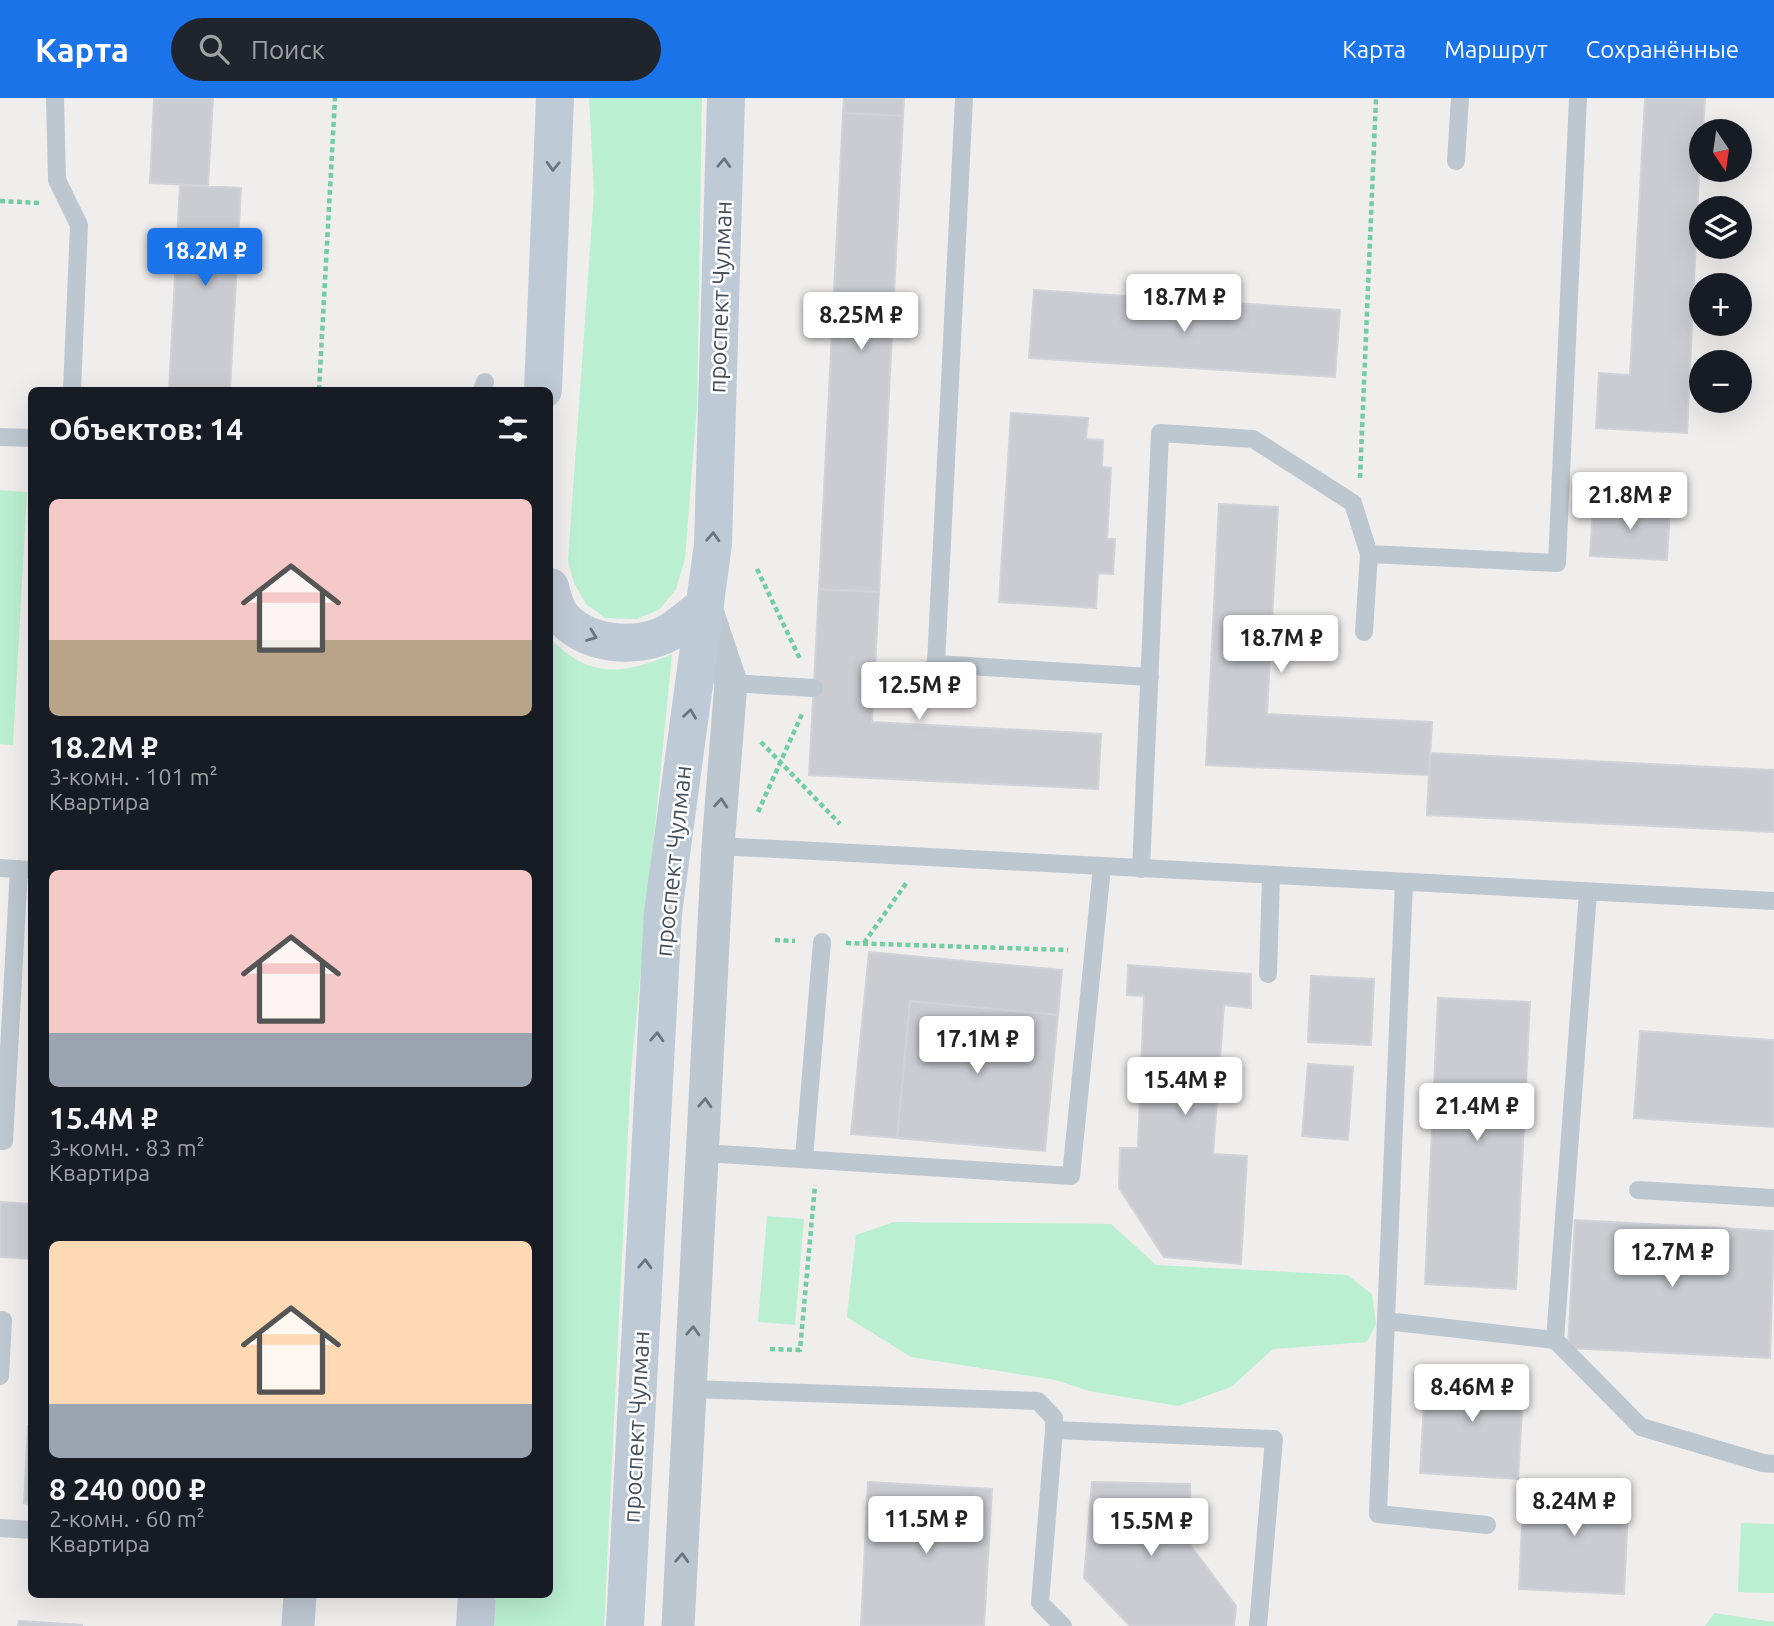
<!DOCTYPE html>
<html lang="ru">
<head>
<meta charset="utf-8">
<style>
	body { margin:0; font-family:Ubuntu,sans-serif; background:#20242c; color:#f1f3f6; height:100vh; display:flex; flex-direction:column; font-size:26px; white-space:nowrap }
	* { box-sizing:border-box; margin:0 }
	p { font-size:23px; color:#9ea1a6 }
	.icon { flex:none; width:38px; height:38px; fill:none; stroke:currentColor; stroke-width:2; stroke-linecap:round; stroke-linejoin:round }
	.map { position:relative; flex:1; overflow:hidden }
	.panel { position:absolute; left:28px; top:289px; width:525px; height:1211px; display:flex; flex-direction:column; background:#171b24; border-radius:10px; box-shadow:0 7px 28px #0002 }
	.panel>* { flex:none }
	.needle { width:46px; rotate:167deg }
	.fabs { position:absolute; left:1689px; top:21px; display:grid; gap:14px }
	.fabs a { display:grid; place-items:center; width:63px; height:63px; border-radius:50%; background:#171b24; box-shadow:0 7px 28px #0002; font-size:35px }
	.price { position:absolute; translate:-50% -60px; padding:0 16px; border-radius:7px; background:#fff; color:#222; font-size:23px; line-height:46px; filter:drop-shadow(0 2px 4px #0008) }
	.price::after { content:''; position:absolute; left:50%; top:42px; width:21px; height:16px; margin-left:-10px; background:inherit; clip-path:polygon(0 0,100% 0,50% 100%) }
	.price.on { background:#1a73e8; color:#fff }
	ul { padding:0; list-style:none }
	li { display:grid; align-content:center; gap:14px; height:371px; padding:0 21px }
	li span { display:grid; place-items:center; height:217px; border-radius:10px; color:#555 }
	li>.icon { margin-inline-start:auto }
	span .icon { width:126px; height:126px; fill:#fffc; stroke-width:1 }
	li b { font-size:30px }
	h2 { display:flex; justify-content:space-between; align-items:center; height:84px; padding:0 21px; font-size:30px }
	header { display:flex; align-items:center; gap:42px; box-sizing:border-box; height:98px; padding:0 35px; background:#1a73e8; color:#fff }
	header strong { font-size:33px }
	nav { display:flex; gap:38px; margin-inline-start:auto; font-size:24px }
	.search { width:490px; height:63px; background:#20242c; display:flex; align-items:center; gap:18px; box-sizing:border-box; padding:0 24px; border-radius:38px; color:#9ea1a6; font-size:26px }
	.map>svg:first-child { display:block }
	.green { fill:#baefd1 }
	.building { fill:#caccd2; stroke:#d1d3d9; stroke-width:2 }
	.lines { fill:none; stroke-linecap:round; stroke-linejoin:round }
	.path { stroke:#73cca3; stroke-width:4.5; stroke-dasharray:5 3.5; stroke-linecap:butt }
	.lane { stroke:#bdc7d0; stroke-width:18 }
	.street { stroke:#bdc7d0; stroke-width:33 }
	.secondary { stroke:#bfcad7; stroke-width:38 }
	.oneway { stroke:#6a7580 }
	.oneway2 { stroke:#69747e }
	.labels { text-anchor:middle; dominant-baseline:central; stroke-width:5; stroke-linejoin:round; paint-order:stroke }
	.street-label { font-size:24px; fill:#45505b; stroke:#fff }
</style>
</head>
<body>
<header>
<strong>Карта</strong>
<div class="search"><svg class="icon" aria-label="search" viewBox="0 0 24 24"><circle cx="10" cy="10" r="6"/><path d="M15 15l6 6"/></svg>Поиск</div>
<nav><a>Карта</a><a>Маршрут</a><a>Сохранённые</a></nav>
</header>
<div class="map">
<svg width="1774" height="1528" viewBox="0 0 1774 1528">
	<rect width="100%" height="100%" fill="#f0eded"/>
	<path class="green" d="M589 0H702L697 308 685 461 676 491 660 511 637 521 605 520 586 506 574 485 568 463 594 94Z
		M0 392 27 394 13 647 0 646Z
		M550 540C589 581 623 577 672 556L631 973 604 1528H494L496 1496H550Z
		M767 1118 804 1121 795 1227 758 1224Z
		M894 1124 1111 1126 1156 1167 1347 1177 1372 1196 1376 1226 1367 1244 1273 1251 1231 1289 1178 1308 1089 1293 1056 1282 911 1259 847 1219 856 1137Z
		M1741 1425 1774 1426V1495L1738 1494Z
		M1714 1515 1774 1524V1528H1705Z"/>
	<path class="building" d="M154 0H213L208 88 150 85Z
		M844 0H904L903 18 843 15Z
		M1645 0H1705L1703 33H1701L1687 335 1596 330 1599 275 1630 277Z
		M843 15 903 18 879 494 819 491Z
		M180 87 241 90 230 292H169Z
		M1034 192 1340 212 1335 279 1029 260Z
		M1011 315 1088 320 1086 341 1103 342 1102 369 1111 370 1107 441H1115L1113 476 1098 475 1096 510 999 504Z
		M1219 406 1278 409 1267 616 1432 624 1429 677 1206 667Z
		M1593 407 1670 411 1667 462 1590 458Z
		M819 491 879 494 872 624 1101 636 1098 691 809 677Z
		M1430 655 1774 672V734L1427 717Z
		M869 854 1062 872 1058 917 910 903 897 1040 851 1036Z
		M1128 867 1251 876V910L1224 907 1213 1056 1247 1058 1241 1166 1164 1159 1119 1090 1120 1050H1138L1144 898 1127 897Z
		M1311 878 1374 881 1371 947 1308 944Z
		M1438 900 1530 904 1516 1191 1425 1186Z
		M910 903 1058 917 1045 1053 897 1040Z
		M1640 933 1774 942V1029L1634 1020Z
		M1308 966 1353 969 1348 1042 1302 1038Z
		M0 1104 32 1106V1161L0 1159Z
		M1575 1122 1774 1133 1770 1260 1568 1250Z
		M1426 1271 1524 1277 1518 1381 1420 1375Z
		M28 1328H32V1406L24 1405Z
		M868 1384 992 1391 984 1528H861Z
		M1092 1384 1190 1386 1191 1448 1236 1508 1234 1528H1130L1084 1480Z
		M1524 1384 1629 1389 1624 1496 1519 1491Z
		M19 1523 82 1527V1528H18Z"/>
	<g class="lines">
		<path class="path" d="M0 103 41 105
			M319 292 335 0
			M1360 380 1376 0
			M757 471 801 563
			M761 644 840 726
			M758 714 802 616
			M775 842 795 843
			M846 845 1068 852
			M864 845 907 784
			M770 1251 800 1252 815 1087"/>
		<path class="lane" d="M55 0 57 82 79 127 72 292
			M964 0 936 566 1150 579
			M1456 63 1460 0
			M482 292 485 284
			M0 339 32 340
			M1364 534 1369 456 1557 465 1578 0
			M731 585 814 590
			M874 593 907 595 936 566
			M718 748 1774 803
			M0 770 32 772
			M1141 771 1160 335 1253 341 1353 405 1369 456
			M1404 784 1378 1416 1487 1427
			M1588 794 1555 1242 1641 1329 1763 1365 1774 1366
			M1268 876 1271 777
			M0 1043H4L19 771
			M703 1055 1071 1078 1102 769
			M804 1060 822 844
			M1638 1092 1774 1100
			M0 1222H3L0 1278
			M1386 1223 1555 1242
			M690 1291 1038 1303 1054 1320V1332
			M0 1430 32 1432
			M1063 1528 1040 1505 1054 1332 1274 1341 1258 1528"/>
		<path class="street" d="M298 1528 300 1496
			M678 1528 718 748 731 585 705 507"/>
		<path class="secondary" d="M543 292 555 0
			M550 489C552 497 555 508 559 515 582 547 637 553 670 534 682 526 694 516 705 507
			M475 1528 477 1496
			M625 1528 663 815 713 446 726 0"/>
	</g>
	<defs><path id="oneway-chevron" d="M-2-3.5L2.5 0L-2 3.5" fill="none" stroke-width="1.6" stroke-linecap="round" stroke-linejoin="round" transform="scale(1.75)"/></defs>
	<g class="oneway">
		<use href="#oneway-chevron" transform="translate(724 65) rotate(-88)"/>
		<use href="#oneway-chevron" transform="translate(553 68) rotate(92)"/>
		<use href="#oneway-chevron" transform="translate(713 439) rotate(-87)"/>
		<use href="#oneway-chevron" transform="translate(592 538) rotate(21)"/>
		<use href="#oneway-chevron" transform="translate(690 616) rotate(-82)"/>
		<use href="#oneway-chevron" transform="translate(657 939) rotate(-87)"/>
		<use href="#oneway-chevron" transform="translate(645 1166) rotate(-87)"/>
	</g>
	<g class="oneway2">
		<use href="#oneway-chevron" transform="translate(721 705) rotate(-85)"/>
		<use href="#oneway-chevron" transform="translate(705 1005) rotate(-87)"/>
		<use href="#oneway-chevron" transform="translate(693 1233) rotate(-87)"/>
		<use href="#oneway-chevron" transform="translate(682 1460) rotate(-87)"/>
	</g>
	<g class="labels">
		<g class="street-label">
			<text transform="translate(720 199) rotate(-88)">проспект Чулман</text>
			<text transform="translate(673 763) rotate(-84)">проспект Чулман</text>
			<text transform="translate(636 1329) rotate(-87)">проспект Чулман</text>
		</g>
	</g>
</svg>
<div class="fabs">
<a><svg class="needle" viewBox="-14 -14 28 28"><path d="M0-13l5 13h-10z" fill="#e53935"/><path d="M0 13l5-13h-10z" fill="#9ea1a6"/></svg></a>
<a><svg class="icon" aria-label="layers" viewBox="0 0 24 24"><path d="M12 4l9 5-9 5-9-5zM3 14l9 5 9-5"/></svg></a>
<a>+</a>
<a>−</a>
</div>
<b class="price on" style="left:205px;top:190px">18.2M ₽</b>
<b class="price" style="left:1184px;top:236px">18.7M ₽</b>
<b class="price" style="left:861px;top:254px">8.25M ₽</b>
<b class="price" style="left:1630px;top:434px">21.8M ₽</b>
<b class="price" style="left:1281px;top:577px">18.7M ₽</b>
<b class="price" style="left:919px;top:624px">12.5M ₽</b>
<b class="price" style="left:977px;top:978px">17.1M ₽</b>
<b class="price" style="left:1185px;top:1019px">15.4M ₽</b>
<b class="price" style="left:1477px;top:1045px">21.4M ₽</b>
<b class="price" style="left:1672px;top:1191px">12.7M ₽</b>
<b class="price" style="left:1472px;top:1326px">8.46M ₽</b>
<b class="price" style="left:1574px;top:1440px">8.24M ₽</b>
<b class="price" style="left:926px;top:1458px">11.5M ₽</b>
<b class="price" style="left:1151px;top:1460px">15.5M ₽</b>
<section class="panel">
<h2>Объектов: 14<svg class="icon" aria-label="filters" viewBox="0 0 24 24"><path d="M4 7h16M4 17h16"/><circle cx="9" cy="7" r="2"/><circle cx="15" cy="17" r="2"/></svg></h2>
<ul>
<li><span style="background:linear-gradient(#f6c9c9 65%,#b9a48a 0)"><svg class="icon" aria-label="home" viewBox="0 0 24 24"><path d="M3 11l9-7 9 7M6 9v11h12V9"/></svg></span><div><b>18.2M ₽</b><p>3-комн. · 101 m²</p><p>Квартира</p></div></li>
<li><span style="background:linear-gradient(#f6c9c9 75%,#9aa5b1 0)"><svg class="icon" aria-label="home" viewBox="0 0 24 24"><path d="M3 11l9-7 9 7M6 9v11h12V9"/></svg></span><div><b>15.4M ₽</b><p>3-комн. · 83 m²</p><p>Квартира</p></div></li>
<li><span style="background:linear-gradient(#ffd9b3 75%,#9aa5b1 0)"><svg class="icon" aria-label="home" viewBox="0 0 24 24"><path d="M3 11l9-7 9 7M6 9v11h12V9"/></svg></span><div><b>8 240 000 ₽</b><p>2-комн. · 60 m²</p><p>Квартира</p></div></li>
</ul>
</section>
</div>
</body>
</html>
